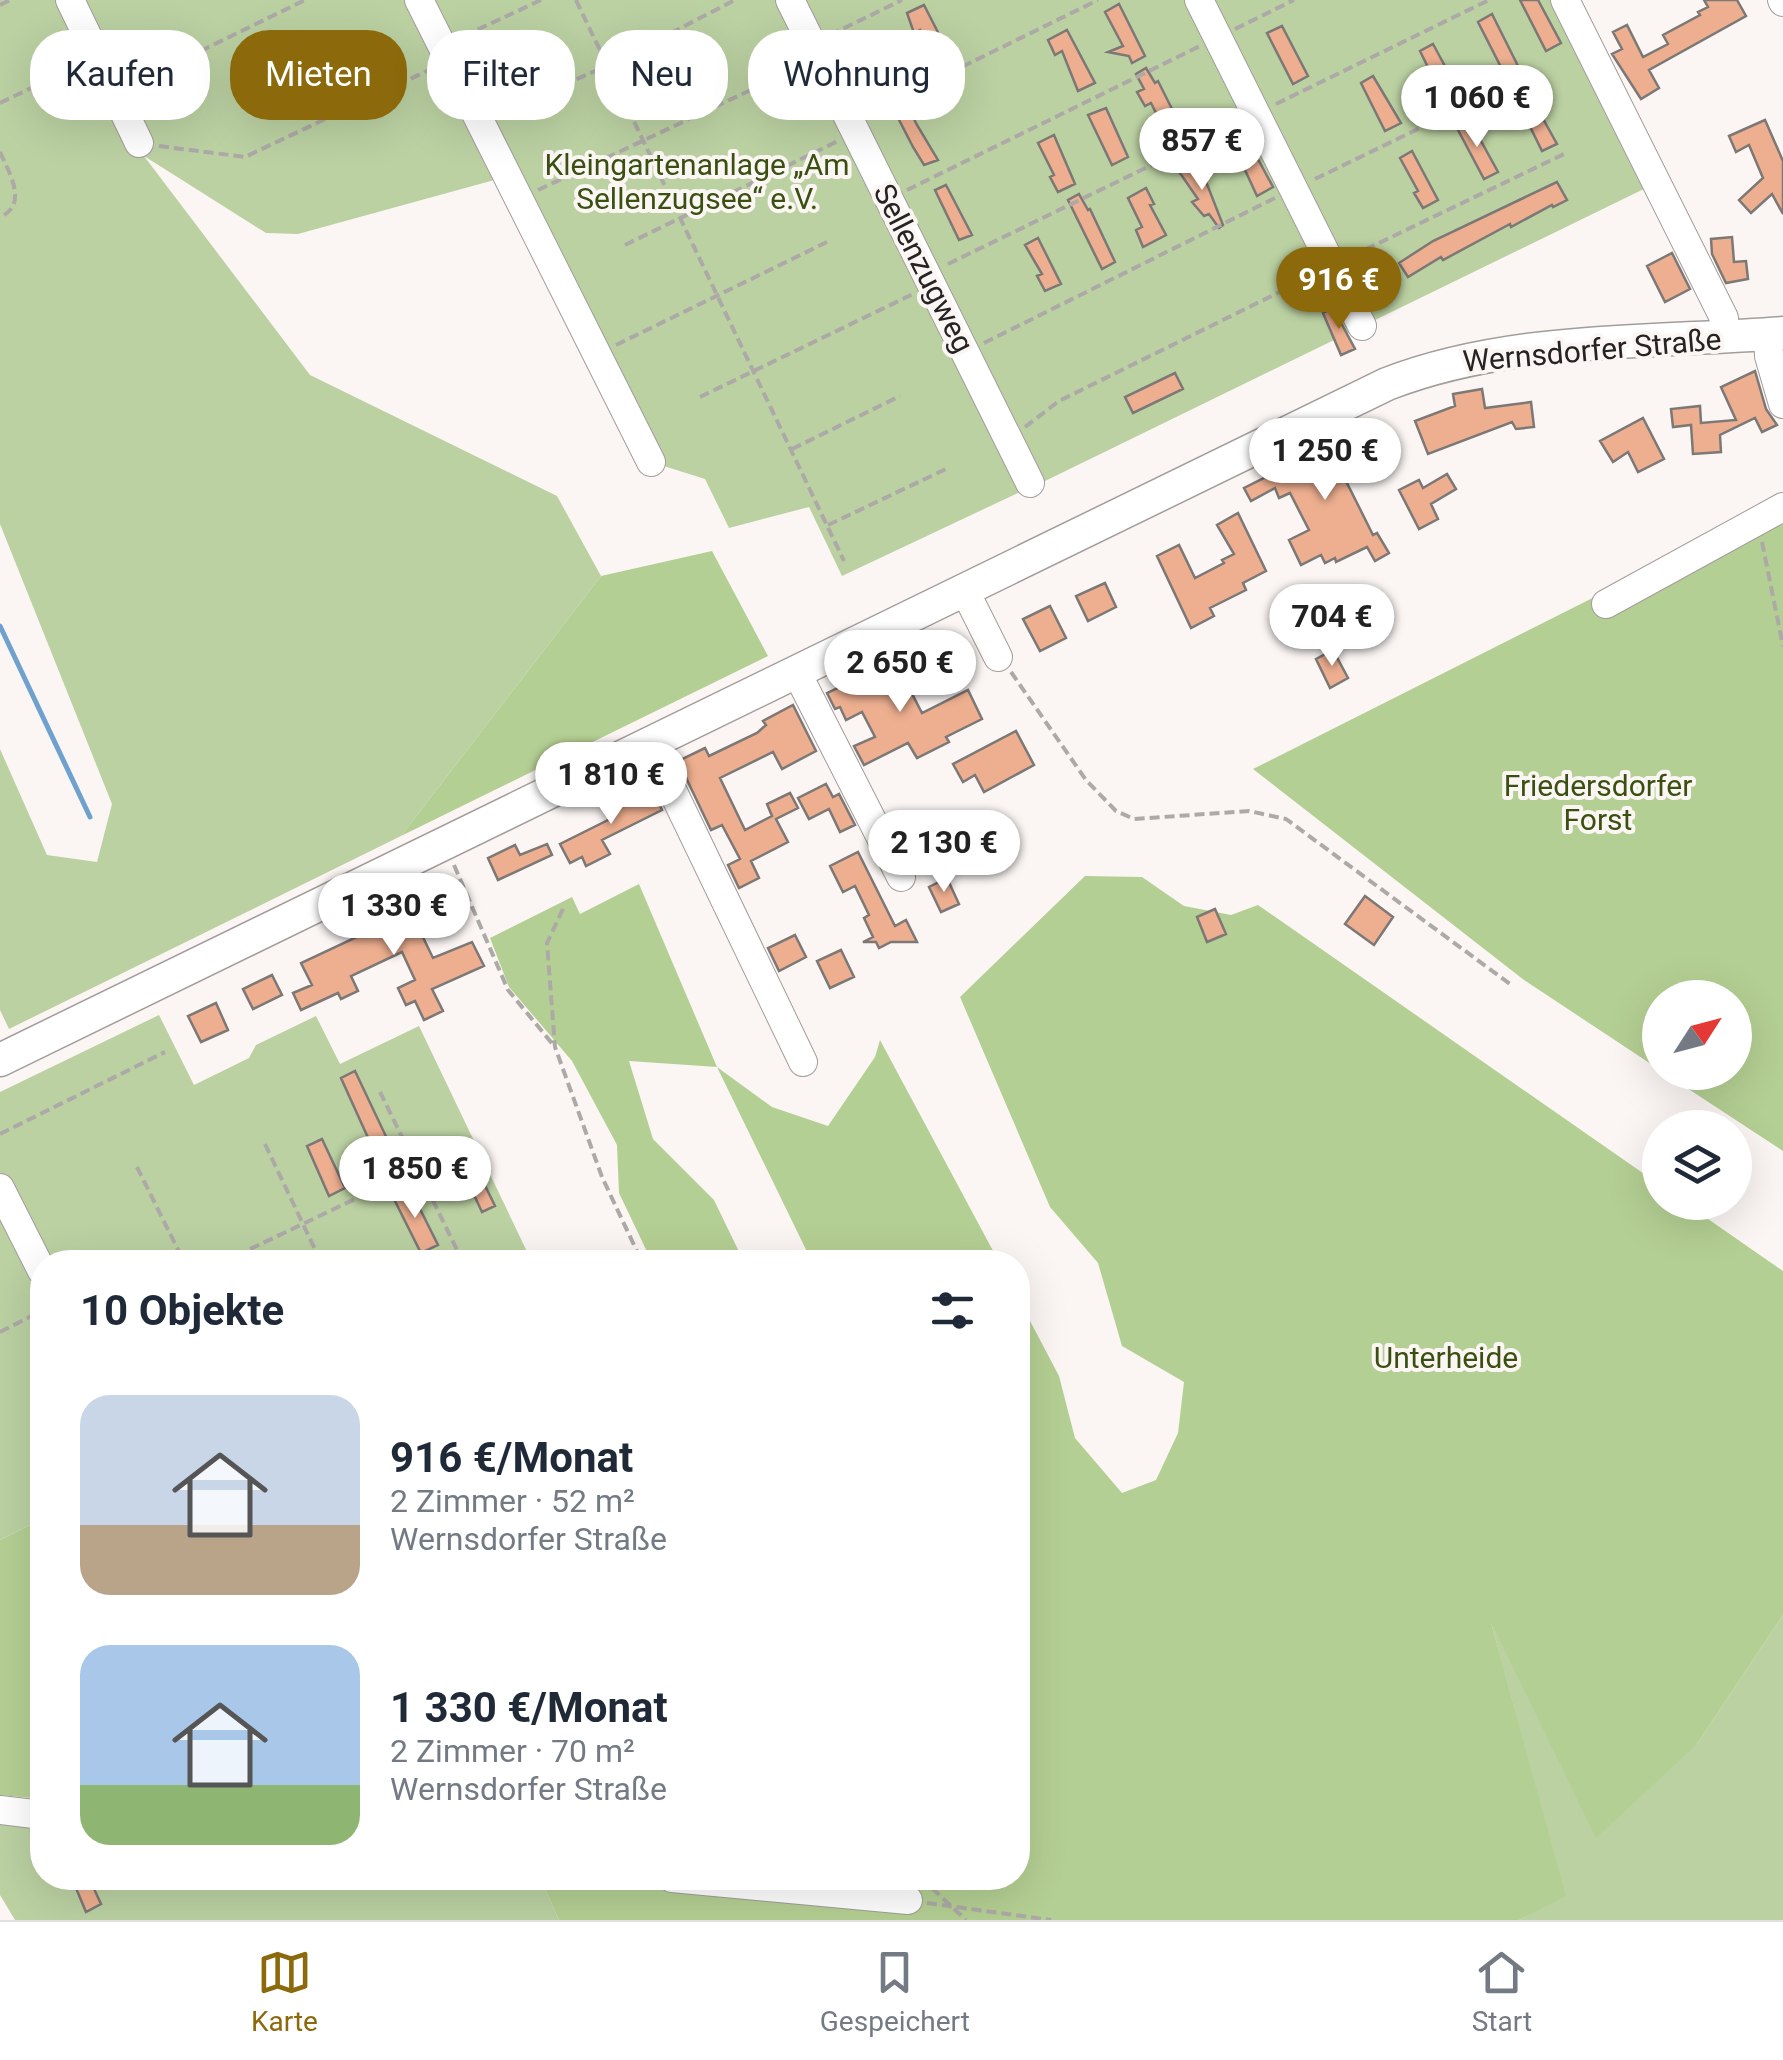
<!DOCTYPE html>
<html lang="de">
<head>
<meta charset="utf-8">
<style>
	body { margin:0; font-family:Roboto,sans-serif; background:#f6f6f7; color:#1f2937; height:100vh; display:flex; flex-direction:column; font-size:38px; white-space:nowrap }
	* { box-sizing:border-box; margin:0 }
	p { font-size:32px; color:#747a83 }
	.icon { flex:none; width:55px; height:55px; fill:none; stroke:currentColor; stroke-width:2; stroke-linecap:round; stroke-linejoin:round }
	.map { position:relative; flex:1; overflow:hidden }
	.panel { position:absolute; left:30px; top:1250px; width:1000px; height:640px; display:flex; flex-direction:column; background:#fff; border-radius:40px; box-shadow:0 10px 40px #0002 }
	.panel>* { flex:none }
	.guide { position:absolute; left:30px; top:30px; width:1000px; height:90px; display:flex; gap:20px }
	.needle { width:65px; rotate:54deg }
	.controls { position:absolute; left:1642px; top:980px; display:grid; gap:20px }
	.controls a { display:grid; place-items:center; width:110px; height:110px; border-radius:50%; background:#fff; box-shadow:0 10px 40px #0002; font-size:50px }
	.price { position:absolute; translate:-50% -85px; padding:0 22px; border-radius:35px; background:#fff; color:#222; font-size:32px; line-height:65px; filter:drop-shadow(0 2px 5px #0008) }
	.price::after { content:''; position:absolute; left:50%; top:60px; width:30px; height:22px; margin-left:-15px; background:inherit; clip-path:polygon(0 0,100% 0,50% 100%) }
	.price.active { background:#8c690a; color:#fff }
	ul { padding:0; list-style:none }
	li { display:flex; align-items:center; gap:30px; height:250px; padding:0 50px }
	li span { display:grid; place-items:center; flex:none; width:280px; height:200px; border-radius:30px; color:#555 }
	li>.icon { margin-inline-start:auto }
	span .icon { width:120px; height:120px; fill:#fffc; stroke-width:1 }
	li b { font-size:42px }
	h2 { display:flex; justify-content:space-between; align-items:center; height:120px; padding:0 50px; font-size:42px }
	.tag { padding:0 35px; border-radius:40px; background:#fff; box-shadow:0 10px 40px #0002; font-size:35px; line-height:90px }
	.tag.active { background:#8c690a; color:#fff }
	.menu { display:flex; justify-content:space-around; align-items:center; height:140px; border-top:2px solid #e0e1e3; background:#fff; font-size:28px; color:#747a83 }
	.menu a { display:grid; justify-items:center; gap:5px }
	.menu .active { color:#8c690a }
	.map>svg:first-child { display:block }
	.green { fill:#bbd1a2 }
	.forest { fill:#b4cf93 }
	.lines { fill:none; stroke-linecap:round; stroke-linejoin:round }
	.stream { stroke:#6fa1ce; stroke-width:5 }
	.building { fill:#eeaf90; stroke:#7c7876; stroke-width:2.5 }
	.minor-casing { stroke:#a29d9b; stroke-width:30 }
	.major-casing { stroke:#a29d9b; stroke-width:35 }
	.path { stroke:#ada9a7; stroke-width:4; stroke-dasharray:10 5; stroke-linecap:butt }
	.minor { stroke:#fff; stroke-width:28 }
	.major { stroke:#fff; stroke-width:32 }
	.labels { text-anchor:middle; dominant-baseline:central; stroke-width:8; stroke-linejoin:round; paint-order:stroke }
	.park-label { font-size:30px; fill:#395011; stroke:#fbf6f4 }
	.street-label { font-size:30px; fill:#252423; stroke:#fbf6f4 }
</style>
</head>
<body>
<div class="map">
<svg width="1783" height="1920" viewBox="0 0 1783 1920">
	<rect width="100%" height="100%" fill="#fbf6f4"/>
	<path class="green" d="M0 0H1559L1652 185 1041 483 1019 488 1020 492 842 576 809 507 729 528 705 479 651 462 498 179 298 234 266 233 144 156 310 375 557 496 601 576 401 836 9 1029 0 1010V749L47 855 97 862 112 804 0 524Z
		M159 1015 194 1085 249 1058 256 1045 316 1016 340 1064 419 1026 532 1262H42V1519L0 1540V1092Z
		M1489 1615 1697 1744 1783 1615V1920H1519L1565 1895Z
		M0 1820 42 1824V1878H540L559 1920H15L0 1895Z"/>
	<path class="forest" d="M1783 502V1151L1664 1073 1735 1072V998H1660V1070L1524 980 1253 769Z
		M712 551 768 656 401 836 601 576Z
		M1085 876 1142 877 1184 906 1231 915 1258 905 1660 1185V1202L1685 1203 1783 1271V1615L1697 1744 1596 1838 1491 1622 1566 1896 1519 1920H559L540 1878H582L905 1908 894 1878H1018V1298L1059 1376 1075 1438 1122 1493 1156 1480 1178 1433 1184 1382 1122 1346 1098 1263 1050 1207 960 997Z
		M639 884 717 1067 772 1107 828 1126 875 1057 880 1040 999 1262H812L717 1067 629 1061 653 1139 714 1200 744 1262H652L619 1193 617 1145 572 1061 509 987 490 938 572 897 580 914Z
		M42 1519V1799L0 1795V1540Z"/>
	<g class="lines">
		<path class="stream" d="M0 626 90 817"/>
	</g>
	<path class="building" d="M1520 0H1538L1561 43 1546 51Z
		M1704 0H1737L1746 16 1649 70 1659 88 1641 99 1612 54 1622 49 1613 32 1627 25 1643 57 1668 44 1663 35 1700 15 1698 12 1708 7Z
		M1119 4 1145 56 1132 63 1129 56 1108 52 1123 46 1105 12Z
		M924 5 948 52 934 59 920 30 914 33 907 13Z
		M1492 14 1518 66 1504 73 1478 22Z
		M1282 26 1308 76 1293 84 1267 33Z
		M1067 30 1095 83 1078 91 1062 51 1055 55 1048 40Z
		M1433 44 1459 92V97L1446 104 1420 51Z
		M1146 68 1155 83 1158 81 1184 133 1169 139 1151 103 1145 106 1137 92 1144 89 1136 74Z
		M890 71 917 125 938 160 924 165 913 147 877 77Z
		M1373 76 1401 123 1385 131 1361 83Z
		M1528 92 1557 144 1542 151 1516 98Z
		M1106 108 1128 157 1112 165 1088 115Z
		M1765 120 1783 161V214L1772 194 1751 213 1739 200 1763 178 1749 145 1736 152 1729 136Z
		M1470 121 1498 172 1484 179 1457 128Z
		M1054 135 1075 184 1058 192 1050 177 1054 175 1038 143Z
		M1246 137 1273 187 1257 196 1233 144Z
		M1412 151 1438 200 1423 208 1414 193 1418 191 1400 158Z
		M1195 163 1205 179 1223 225 1219 228 1209 214 1204 216 1192 202 1198 199 1180 173Z
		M1557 182 1567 200 1553 207 1552 205 1511 227 1510 224 1443 260 1441 257 1408 277 1399 263 1433 241Z
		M946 185 972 235 959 240 935 190Z
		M1146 188 1154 204 1150 205 1166 235 1143 247 1136 230 1142 227 1128 198Z
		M1079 194 1088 210 1090 209 1115 262 1102 269 1068 200Z
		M1732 237 1734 262 1746 261 1748 279 1726 283 1712 254 1711 239Z
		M1038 238 1061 284 1045 291 1037 276 1042 274 1025 245Z
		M1672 253 1690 289 1665 302 1647 266Z
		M1333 308 1355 349 1341 355 1323 313Z
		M1755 371 1766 409 1777 425 1762 432 1755 418 1720 435 1721 452 1693 454 1691 425 1673 427 1671 409 1700 406 1701 423 1736 420 1721 387Z
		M1175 373 1183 389 1133 413 1125 397Z
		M1482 389 1485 408 1531 402 1534 427 1516 429 1512 422 1428 454 1415 421 1455 406 1453 394Z
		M1643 418 1664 459 1638 472 1628 452 1613 462 1600 441Z
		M1350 435 1353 440 1363 435 1370 449 1360 454 1362 458 1340 469 1373 535 1377 533 1389 553 1375 561 1367 547 1336 562 1335 558 1325 563 1321 555 1301 565 1289 540 1309 530 1290 493 1279 498 1275 488 1251 501 1244 488Z
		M1447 474 1456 489 1431 504 1438 519 1419 529 1399 490 1419 480 1423 488Z
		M1238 513 1266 571 1243 583 1246 590 1210 608 1214 616 1191 628 1157 556 1179 545 1195 578 1224 563 1222 560 1234 554 1217 525Z
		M1105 583 1116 607 1088 621 1076 596Z
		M1050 606 1066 638 1040 651 1023 619Z
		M1333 650 1348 678 1330 688 1316 659Z
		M881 662 895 688 906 682 922 713 968 690 982 719 946 737 949 742 917 758 908 743 864 765 854 746 875 737 862 712 846 720 840 707 835 709 827 693 865 675 863 672Z
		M793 705 816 751 782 769 773 752 720 778 745 830 772 816 767 804 790 793 798 808 776 819 788 842 751 861 759 878 739 888 728 865 740 859 722 825 711 830 678 761 705 748 709 756 757 733 766 725 763 721Z
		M1016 731 1034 765 984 792 975 775 963 782 953 764Z
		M826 784 833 797 839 794 855 825 840 832 829 809 809 819 798 798Z
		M651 787 662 810 602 840 610 854 586 866 582 857 570 863 560 844 612 818 607 809Z
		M547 844 552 855 498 880 488 858 515 845 520 855Z
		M858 852 895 926 906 920 917 942H891L879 948 876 942H863L873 937 864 918 869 915 855 886 843 892 830 866Z
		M947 878 959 904 941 912 929 887Z
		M447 887 458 916 421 933 433 958 472 942 484 966 432 989 443 1011 424 1020 415 1001 406 1005 398 988 415 980 402 952 351 976 358 991 341 999 338 993 301 1010 293 993 312 985 301 963 425 905 422 899Z
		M1365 896 1393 917 1374 945 1345 924Z
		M1215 909 1226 934 1207 942 1197 917Z
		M795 935 806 957 779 971 768 948Z
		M841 950 854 977 830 988 817 961Z
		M272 975 282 995 253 1009 243 989Z
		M216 1003 228 1030 201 1042 188 1016Z
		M355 1071 400 1166 384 1173 341 1078Z
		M322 1139 345 1188 329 1196 307 1146Z
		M472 1159 495 1206 482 1212 460 1165Z
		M410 1189 438 1245 421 1253 393 1197Z
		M81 1878H89L101 1904 86 1912 73 1881Z"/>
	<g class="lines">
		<defs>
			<path id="minor" d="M70 0 139 143
				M419 0 651 462
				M790 0 1030 483
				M1199 0 1362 326
				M1565 0 1724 318 1725 337
				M1782 0 1783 2
				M1768 334 1769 356 1783 404
				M964 589 998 657
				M1606 604 1783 507
				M796 671 901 877
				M649 742 803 1062
				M0 1188 42 1271
				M0 1810 42 1815
				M672 1878 908 1900"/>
			<path id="major" d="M0 1060 1387 384C1511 336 1652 343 1783 333"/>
		</defs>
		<use href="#minor" class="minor-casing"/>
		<use href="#major" class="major-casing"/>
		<path class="path" d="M576 0 844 561
			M0 5 10 0
			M1235 29 1294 0
			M830 35 902 0
			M464 36 541 0
			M133 84 305 0
			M549 91 607 66 735 0
			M0 103 79 65
			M1276 104 1489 0
			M868 113 1098 0
			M159 146 245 157 429 70
			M0 152C9 172 29 205 0 217
			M1315 179 1525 77
			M538 190 755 88
			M907 190 1200 46
			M625 245 838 141
			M1352 256 1564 154
			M948 264 1236 124
			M984 343 1275 198
			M616 345 827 242
			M700 397 913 294
			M1025 427 1059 401 1312 276
			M792 449 900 396
			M828 525 946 469
			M1762 542 1783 646
			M1011 672 1086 780 1116 811 1134 819 1249 811 1286 819 1510 984
			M454 865 508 990 555 1047
			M563 909 547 943 555 1047 602 1177 642 1262
			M380 1092 463 1262
			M0 1134 165 1052
			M265 1144 321 1262
			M137 1167 184 1262
			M223 1262 418 1169
			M0 1332 42 1311
			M921 1878 966 1920
			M927 1903 1051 1920"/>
		<use href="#minor" class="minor"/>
		<use href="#major" class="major"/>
	</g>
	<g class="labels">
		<g class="park-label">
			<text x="697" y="164">Kleingartenanlage „Am<tspan x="697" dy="34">Sellenzugsee“ e.V.</tspan></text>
			<text x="1598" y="785">Friedersdorfer<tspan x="1598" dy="34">Forst</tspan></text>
			<text x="1446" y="1357">Unterheide</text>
		</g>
		<g class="street-label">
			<text transform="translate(924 268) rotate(63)">Sellenzugweg</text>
			<text transform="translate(1592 350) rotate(-5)">Wernsdorfer Straße</text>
		</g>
	</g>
</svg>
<div class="controls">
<a><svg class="needle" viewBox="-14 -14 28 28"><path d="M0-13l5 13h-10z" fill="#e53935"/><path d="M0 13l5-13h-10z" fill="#747a83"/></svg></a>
<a><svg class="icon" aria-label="layers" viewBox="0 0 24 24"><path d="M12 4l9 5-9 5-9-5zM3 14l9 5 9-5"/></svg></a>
</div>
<b class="price" style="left:1477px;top:150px">1 060 €</b>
<b class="price" style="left:1202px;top:193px">857 €</b>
<b class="price active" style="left:1339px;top:332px">916 €</b>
<b class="price" style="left:1325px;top:503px">1 250 €</b>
<b class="price" style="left:1332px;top:669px">704 €</b>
<b class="price" style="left:900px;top:715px">2 650 €</b>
<b class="price" style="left:611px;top:827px">1 810 €</b>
<b class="price" style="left:944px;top:895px">2 130 €</b>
<b class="price" style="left:394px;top:958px">1 330 €</b>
<b class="price" style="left:415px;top:1221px">1 850 €</b>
<div class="guide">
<a class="tag">Kaufen</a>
<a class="tag active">Mieten</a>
<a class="tag">Filter</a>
<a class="tag">Neu</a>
<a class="tag">Wohnung</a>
</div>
<section class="panel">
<h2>10 Objekte<svg class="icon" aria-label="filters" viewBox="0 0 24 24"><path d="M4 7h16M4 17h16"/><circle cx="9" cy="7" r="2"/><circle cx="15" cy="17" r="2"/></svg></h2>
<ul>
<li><span style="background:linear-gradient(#c9d6e8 65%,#b9a48a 0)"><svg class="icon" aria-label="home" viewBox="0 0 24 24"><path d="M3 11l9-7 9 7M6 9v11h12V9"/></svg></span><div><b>916 €/Monat</b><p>2 Zimmer · 52 m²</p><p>Wernsdorfer Straße</p></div></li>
<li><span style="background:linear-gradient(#a9c7e8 70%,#8fb573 0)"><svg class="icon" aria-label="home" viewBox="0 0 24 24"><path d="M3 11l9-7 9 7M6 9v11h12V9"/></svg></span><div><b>1 330 €/Monat</b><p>2 Zimmer · 70 m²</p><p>Wernsdorfer Straße</p></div></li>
</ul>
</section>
</div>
<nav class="menu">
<a class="active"><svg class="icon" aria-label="map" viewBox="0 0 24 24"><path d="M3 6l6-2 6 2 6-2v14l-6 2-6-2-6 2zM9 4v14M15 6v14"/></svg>Karte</a>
<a><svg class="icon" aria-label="saved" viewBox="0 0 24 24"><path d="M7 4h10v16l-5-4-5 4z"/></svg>Gespeichert</a>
<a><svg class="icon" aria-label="home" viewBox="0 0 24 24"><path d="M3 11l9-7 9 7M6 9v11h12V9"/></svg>Start</a>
</nav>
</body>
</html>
